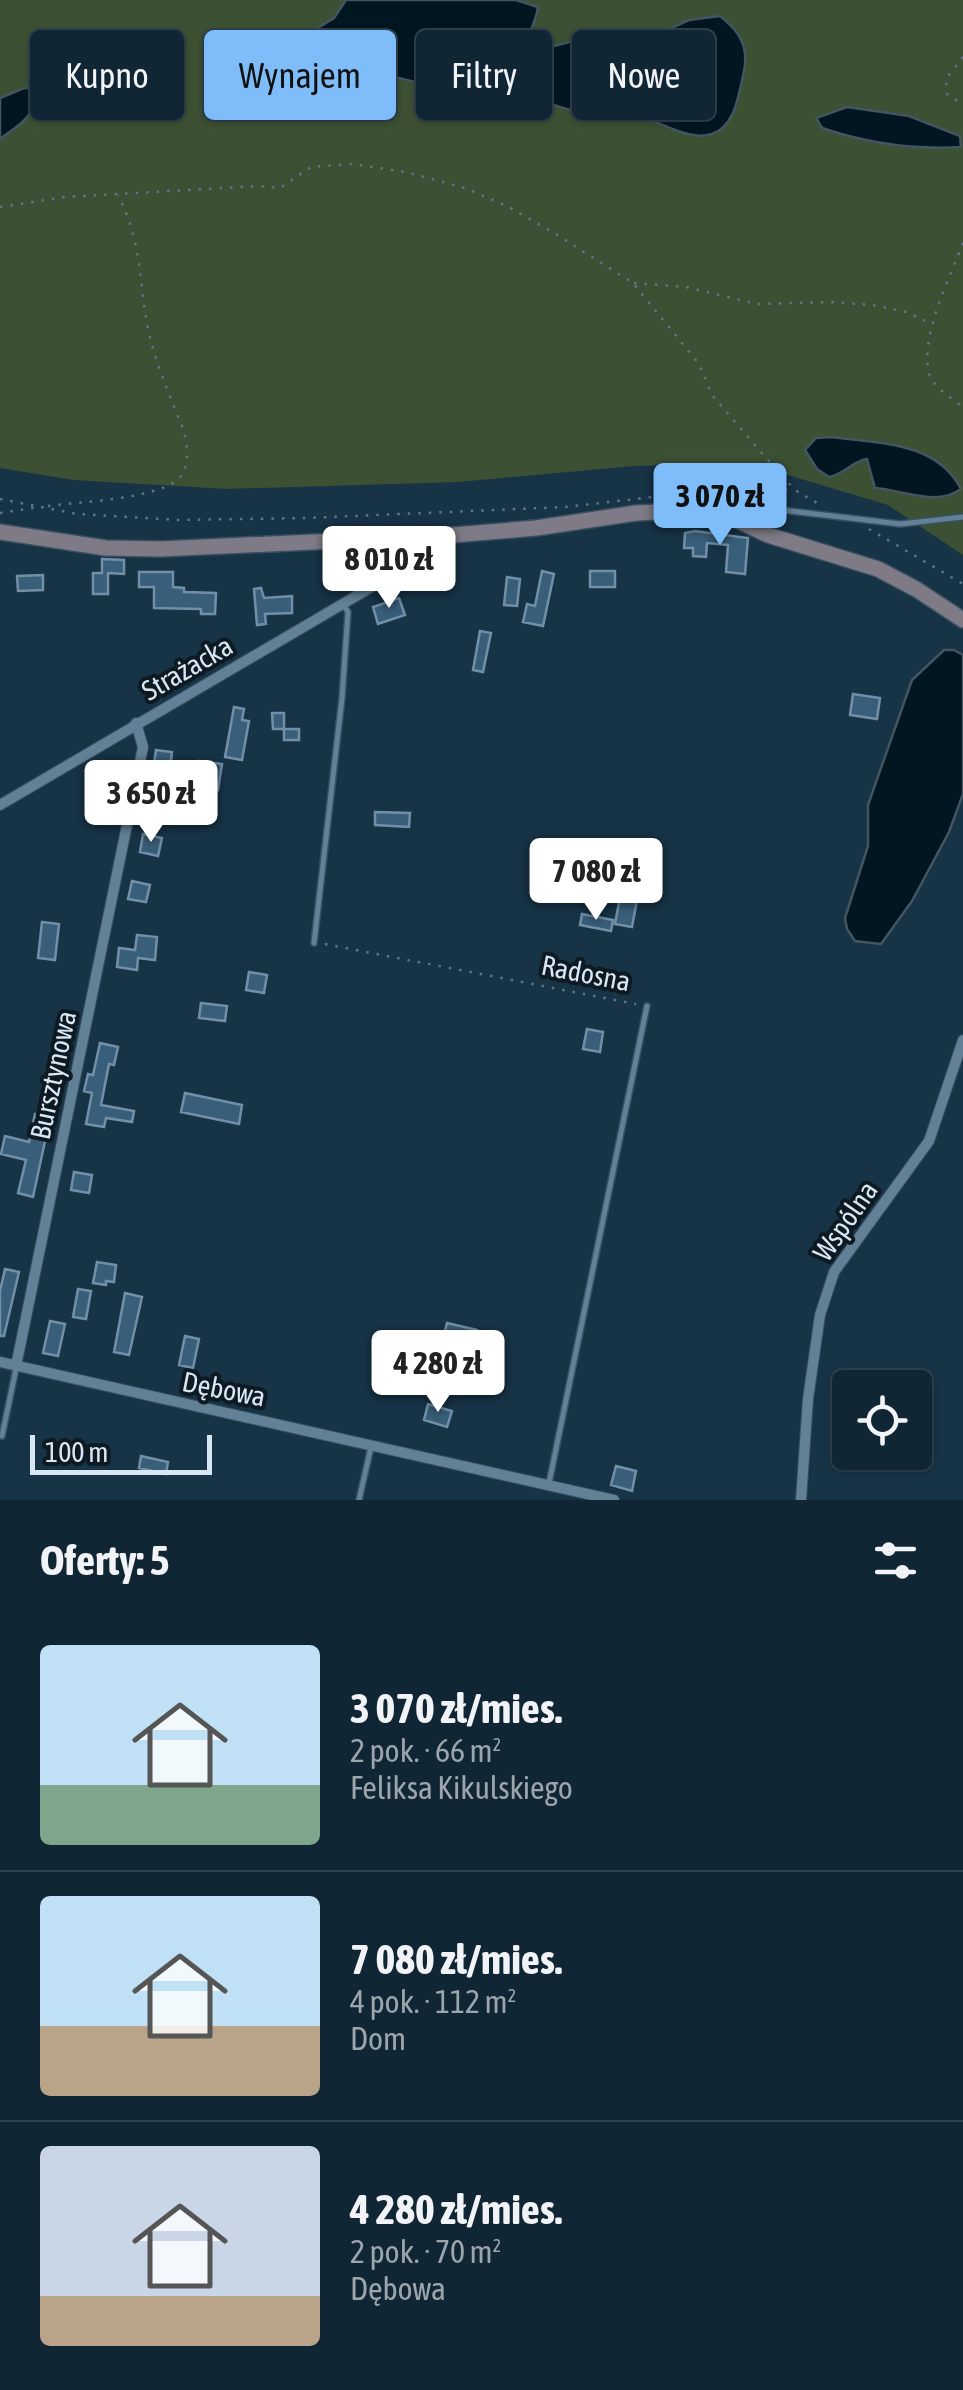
<!DOCTYPE html>
<html lang="pl">
<head>
<meta charset="utf-8">
<style>
	body { margin:0; font-family:"Asap Condensed",sans-serif; background:#1e3240; color:#f1f3f6; height:100vh; display:flex; flex-direction:column; font-size:38px; white-space:nowrap }
	* { box-sizing:border-box; margin:0 }
	p { font-size:32px; color:#9ca5ac }
	.icon { flex:none; width:55px; height:55px; fill:none; stroke:currentColor; stroke-width:2; stroke-linecap:round; stroke-linejoin:round }
	.map { position:relative; height:1500px; overflow:hidden }
	.drawer { display:flex; flex-direction:column; background:#112634; flex:1 }
	.drawer>* { flex:none }
	.top-card { position:absolute; left:30px; top:30px; width:905px; height:90px; display:flex; gap:20px }
	.tools { position:absolute; left:832px; top:1370px; display:grid; gap:20px }
	.tools a { display:grid; place-items:center; width:100px; height:100px; border-radius:10px; background:#112634; box-shadow:0 2px 8px #0004,0 0 0 2px #30434f; font-size:50px }
	.scale { position:absolute; left:30px; bottom:25px; width:182px; box-sizing:border-box; padding-left:10px; border:5px solid #d7e7f3; border-top:0; font-size:28px; line-height:35px; white-space:nowrap; color:#d7e7f3; -webkit-text-stroke:8px #0e1a22; paint-order:stroke }
	.price { position:absolute; translate:-50% -85px; padding:0 22px; border-radius:10px; background:#fff; color:#222; font-size:32px; line-height:65px; filter:drop-shadow(0 2px 5px #0008) }
	.price::after { content:''; position:absolute; left:50%; top:60px; width:30px; height:22px; margin-left:-15px; background:inherit; clip-path:polygon(0 0,100% 0,50% 100%) }
	.price.current { background:#7fbdfa; color:#111 }
	ul { padding:0; list-style:none }
	li { display:flex; align-items:center; gap:30px; height:250px; padding:0 40px }
	li+li { border-top:2px solid #30434f }
	li span { display:grid; place-items:center; flex:none; width:280px; height:200px; border-radius:10px; color:#555 }
	li>.icon { margin-inline-start:auto }
	span .icon { width:120px; height:120px; fill:#fffc; stroke-width:1 }
	li b { font-size:42px }
	h2 { display:flex; justify-content:space-between; align-items:center; height:120px; padding:0 40px; font-size:42px }
	.chip { padding:0 35px; border-radius:10px; background:#112634; box-shadow:0 2px 8px #0004,0 0 0 2px #30434f; font-size:35px; line-height:90px }
	.chip.current { background:#7fbdfa; color:#111 }
	.map>svg:first-child { display:block }
	.green { fill:#3c5033 }
	.water { fill:#021622; stroke:#425561; stroke-width:2.5 }
	.building { fill:#395e79; stroke:#7190a7; stroke-width:2.5 }
	.lines { fill:none; stroke-linecap:round; stroke-linejoin:round }
	.service-casing { stroke:#384f60; stroke-width:8 }
	.minor-casing { stroke:#384f60; stroke-width:12 }
	.secondary-casing { stroke:#384f60; stroke-width:18 }
	.path { stroke:#5e7686; stroke-width:2.5; stroke-dasharray:2.5 8; stroke-linecap:butt }
	.service { stroke:#628096; stroke-width:5 }
	.minor { stroke:#628096; stroke-width:10 }
	.secondary { stroke:#7e7b86; stroke-width:15 }
	.labels { text-anchor:middle; dominant-baseline:central; stroke-width:8; stroke-linejoin:round; paint-order:stroke }
	.street-label { font-size:28px; fill:#d7e7f3; stroke:#0e1a22 }
</style>
</head>
<body>
<div class="map">
<svg width="963" height="1500" viewBox="0 0 963 1500">
	<rect width="100%" height="100%" fill="#173346"/>
	<path class="green" d="M0 0H963V555L888 505 748 463 634 466 458 482 227 489 73 480 0 468Z"/>
	<path class="water" d="M346 0H516L538 7C536 24 526 38 521 55 516 69 518 82 509 94 462 96 416 82 371 71 359 68 345 70 333 66 321 62 309 56 302 45L306 35 334 18Z
		M720 16C741 32 750 49 743 76 738 97 735 126 712 134 689 141 667 124 645 119 602 109 502 124 550 47L581 39 618 49 629 48 640 46 658 34 689 20Z
		M24 88H36C34 119 23 122 0 139V98Z
		M847 107 909 116 960 136 961 147C912 150 869 144 822 128L816 118Z
		M831 437C876 443 937 441 961 489 937 507 902 490 875 488L867 459C854 460 845 474 829 477L817 469 805 450 816 438Z
		M944 650H954L963 655V794L949 832 912 901 881 944 855 941 847 929 845 918 868 846V805L912 680Z"/>
	<path class="building" d="M695 531 748 538 745 574 726 572 728 545 707 543 706 557 693 556V548H684L685 533Z
		M102 559 124 560V574L108 573V594H93V573H102Z
		M542 571 554 574 543 626 523 622 527 604 535 606Z
		M590 571H615V587H590Z
		M139 572H173V587L184 588V592L216 593 215 614H201V609L154 608V587H139Z
		M43 575V590L18 591 17 576Z
		M507 577 520 579 517 606 504 605Z
		M261 588 264 598 292 596V613L265 614 266 624 257 625 254 589Z
		M399 598 405 615 378 624 373 607Z
		M480 631 491 633 483 672 473 670Z
		M853 694 880 698 877 719 850 715Z
		M234 707 244 709 242 720 249 721 242 760 225 757Z
		M272 713H284V729H299V740H284V729H273Z
		M156 750 172 752 170 770 174 771 169 794 153 790 158 763H154Z
		M198 761 222 764 218 790 194 787Z
		M375 812 410 813 409 827 375 825Z
		M143 834 162 838 158 856 140 852Z
		M132 881 150 885 146 902 128 899Z
		M620 897 637 900 632 927 615 924Z
		M582 914 613 920 611 931 580 925Z
		M42 922 59 924 55 960 38 958Z
		M137 935 157 937 155 960 138 958 137 970 117 967 119 948 135 950Z
		M249 972 267 975 264 993 246 990Z
		M201 1003 227 1006 225 1021 199 1018Z
		M587 1029 603 1032 600 1052 583 1049Z
		M100 1043 118 1047 114 1065 109 1064 101 1105 134 1111 132 1122 106 1118 104 1127 86 1124 92 1093 84 1091 88 1074 93 1075Z
		M185 1093 242 1105 239 1124 181 1112Z
		M35 1114 50 1118 33 1197 18 1193 26 1160 1 1154 5 1136 29 1142Z
		M74 1172 92 1175 89 1193 71 1190Z
		M97 1262 116 1265 114 1282 106 1281V1285L93 1283Z
		M5 1269 19 1272 4 1336H0V1291Z
		M78 1289 91 1291 86 1319 73 1317Z
		M125 1293 142 1297 129 1355 114 1352Z
		M50 1321 65 1324 58 1356 43 1353Z
		M447 1323 477 1330 473 1346 443 1338Z
		M185 1336 199 1339 193 1368 179 1365Z
		M840 1383 850 1385 847 1422 833 1420Z
		M428 1404 452 1411 447 1427 424 1420Z
		M141 1456 168 1462 166 1474 139 1468Z
		M616 1466 636 1471 632 1491 611 1485Z"/>
	<g class="lines">
		<defs>
			<path id="service" d="M737 517 748 509 765 508 900 524 963 517
				M314 943 342 698 348 612 343 604
				M2 1436 16 1369
				M549 1483 647 1006
				M359 1500 371 1447"/>
			<path id="minor" d="M0 805 438 548 441 536
				M0 1362 614 1500
				M16 1366 143 747 136 723
				M801 1500 808 1399 820 1315 834 1272 929 1141 963 1040"/>
			<path id="secondary" d="M0 532 106 548 161 549 441 536 536 528 636 513 701 510 724 514 768 535 878 569 916 589 963 620"/>
		</defs>
		<use href="#service" class="service-casing"/>
		<use href="#minor" class="minor-casing"/>
		<use href="#secondary" class="secondary-casing"/>
		<path class="path" d="M963 57 946 79 947 94 963 104
			M0 207 65 197 258 186 280 188 311 167 352 164 406 172 465 188 507 206 554 233 633 283 699 364 712 395 759 450 795 490 822 506
			M963 243C950 278 920 335 929 373 933 388 952 398 963 407
			M634 283 686 287 757 304 829 302 872 305 907 312 932 324
			M0 499 77 514 179 520 306 518 565 507 725 489 795 490
			M48 506C78 502 164 499 181 476 191 463 187 438 181 424 169 393 155 362 148 329 138 278 143 245 118 195
			M0 513 40 507
			M869 529 963 584
			M325 944 636 1004"/>
		<use href="#service" class="service"/>
		<use href="#minor" class="minor"/>
		<use href="#secondary" class="secondary"/>
	</g>
	<g class="labels">
		<g class="street-label">
			<text transform="translate(187 668) rotate(-30)">Strażacka</text>
			<text transform="translate(586 973) rotate(11)">Radosna</text>
			<text transform="translate(53 1075) rotate(-78)">Bursztynowa</text>
			<text transform="translate(845 1221) rotate(-55)">Wspólna</text>
			<text transform="translate(224 1389) rotate(11)">Dębowa</text>
		</g>
	</g>
</svg>
<div class="tools">
<a><svg class="icon" aria-label="locate" viewBox="0 0 24 24"><circle cx="12" cy="12" r="6"/><path d="M12 2v4M12 18v4M2 12h4M18 12h4"/></svg></a>
</div>
<div class="scale">100 m</div>
<b class="price current" style="left:720px;top:548px">3 070 zł</b>
<b class="price" style="left:389px;top:611px">8 010 zł</b>
<b class="price" style="left:151px;top:845px">3 650 zł</b>
<b class="price" style="left:596px;top:923px">7 080 zł</b>
<b class="price" style="left:438px;top:1415px">4 280 zł</b>
<div class="top-card">
<a class="chip">Kupno</a>
<a class="chip current">Wynajem</a>
<a class="chip">Filtry</a>
<a class="chip">Nowe</a>
</div>
</div>
<section class="drawer">
<h2>Oferty: 5<svg class="icon" aria-label="filters" viewBox="0 0 24 24"><path d="M4 7h16M4 17h16"/><circle cx="9" cy="7" r="2"/><circle cx="15" cy="17" r="2"/></svg></h2>
<ul>
<li><span style="background:linear-gradient(#bfe0f5 70%,#7fa58c 0)"><svg class="icon" aria-label="home" viewBox="0 0 24 24"><path d="M3 11l9-7 9 7M6 9v11h12V9"/></svg></span><div><b>3 070 zł/mies.</b><p>2 pok. · 66 m²</p><p>Feliksa Kikulskiego</p></div></li>
<li><span style="background:linear-gradient(#bfe0f5 65%,#b9a48a 0)"><svg class="icon" aria-label="home" viewBox="0 0 24 24"><path d="M3 11l9-7 9 7M6 9v11h12V9"/></svg></span><div><b>7 080 zł/mies.</b><p>4 pok. · 112 m²</p><p>Dom</p></div></li>
<li><span style="background:linear-gradient(#c9d6e8 75%,#b9a48a 0)"><svg class="icon" aria-label="home" viewBox="0 0 24 24"><path d="M3 11l9-7 9 7M6 9v11h12V9"/></svg></span><div><b>4 280 zł/mies.</b><p>2 pok. · 70 m²</p><p>Dębowa</p></div></li>
</ul>
</section>
</body>
</html>
